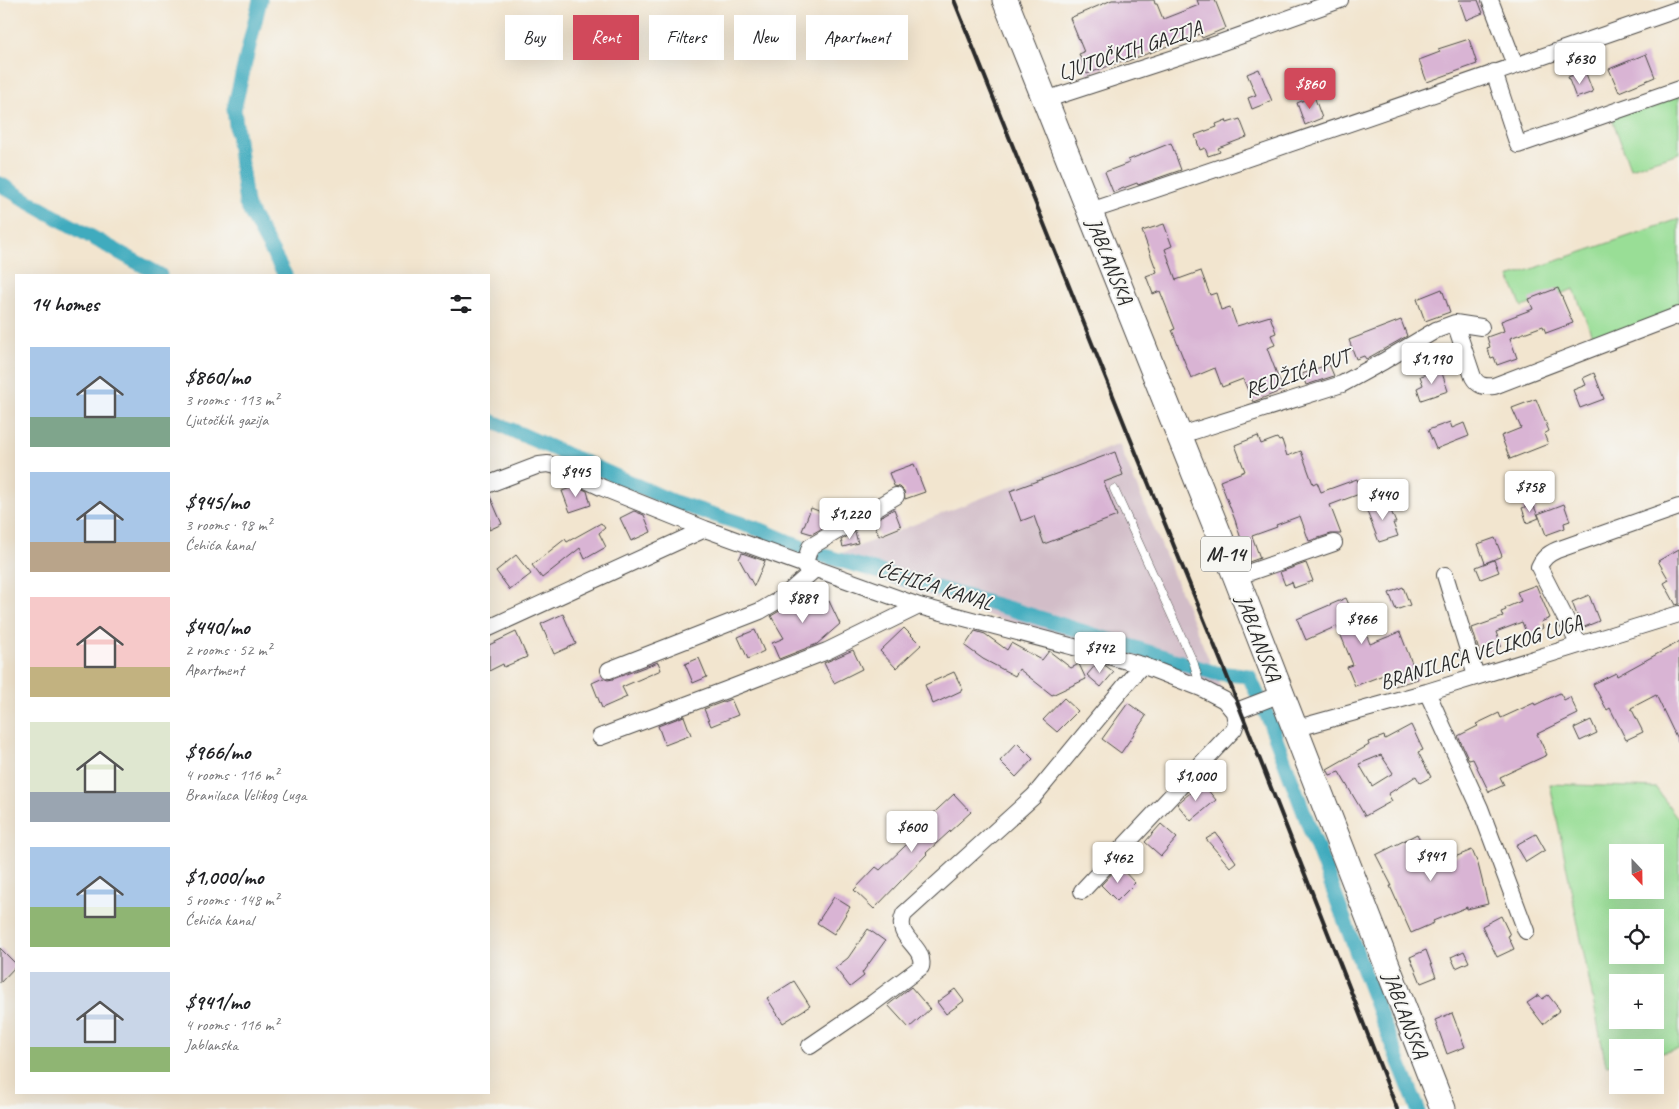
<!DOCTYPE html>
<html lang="en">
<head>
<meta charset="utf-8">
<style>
	body { margin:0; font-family:Caveat,sans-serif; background:#f2f2f2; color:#202124; height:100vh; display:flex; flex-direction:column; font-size:19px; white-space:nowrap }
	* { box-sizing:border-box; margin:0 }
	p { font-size:16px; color:#757577 }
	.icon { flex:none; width:28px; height:28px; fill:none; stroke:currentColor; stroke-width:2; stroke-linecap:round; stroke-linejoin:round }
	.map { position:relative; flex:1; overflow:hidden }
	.sheet { position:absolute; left:15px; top:274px; width:475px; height:820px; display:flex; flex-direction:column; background:#fff; border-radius:0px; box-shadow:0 5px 20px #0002 }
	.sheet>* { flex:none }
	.top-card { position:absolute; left:505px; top:15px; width:475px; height:45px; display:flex; gap:10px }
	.needle { width:32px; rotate:158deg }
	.controls { position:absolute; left:1609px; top:844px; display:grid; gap:10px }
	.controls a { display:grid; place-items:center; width:55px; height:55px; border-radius:0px; background:#fff; box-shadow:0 5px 20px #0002; font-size:25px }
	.price { position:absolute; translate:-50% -42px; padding:0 11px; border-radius:5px; background:#fff; color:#222; font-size:16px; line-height:32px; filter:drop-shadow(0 1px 2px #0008) }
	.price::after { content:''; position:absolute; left:50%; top:30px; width:15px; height:11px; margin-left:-8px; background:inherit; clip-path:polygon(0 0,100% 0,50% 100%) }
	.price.selected { background:#d1495b; color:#fff }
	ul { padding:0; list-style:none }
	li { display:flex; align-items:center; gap:15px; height:125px; padding:0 15px }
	li span { display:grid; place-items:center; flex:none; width:140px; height:100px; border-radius:0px; color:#555 }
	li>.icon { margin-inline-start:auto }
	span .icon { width:60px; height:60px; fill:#fffc; stroke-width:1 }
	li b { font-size:21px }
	h2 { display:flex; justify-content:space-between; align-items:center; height:60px; padding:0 15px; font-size:21px }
	.chip { padding:0 18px; border-radius:0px; background:#fff; box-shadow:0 5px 20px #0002; font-size:18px; line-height:45px }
	.chip.selected { background:#d1495b; color:#fff }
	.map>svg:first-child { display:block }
	.industrial { fill:#d2bdc8 }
	.green { fill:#99de96; stroke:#628460; fill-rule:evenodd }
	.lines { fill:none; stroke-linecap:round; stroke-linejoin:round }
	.canal { stroke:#3fabbe; stroke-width:15 }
	.building { fill:#d9b4d4; fill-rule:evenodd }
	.lane-casing { stroke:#494744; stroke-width:9 }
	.street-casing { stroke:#494744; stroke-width:18 }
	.primary-casing { stroke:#494744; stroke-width:27 }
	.lane { stroke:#fff; stroke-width:8 }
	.street { stroke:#fff; stroke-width:16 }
	.primary { stroke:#fff; stroke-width:25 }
	.rail { stroke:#2b2b2b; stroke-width:4 }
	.labels { text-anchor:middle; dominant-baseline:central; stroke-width:4; stroke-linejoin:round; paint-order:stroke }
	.shield { fill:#f6f6f2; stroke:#686867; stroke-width:1 }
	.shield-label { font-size:20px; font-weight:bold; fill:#2b2b2b }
	.street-label { font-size:21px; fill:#2b2b2b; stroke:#f6f6f2 }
</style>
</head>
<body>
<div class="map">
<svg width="1679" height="1109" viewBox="0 0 1679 1109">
	<rect width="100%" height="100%" fill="#f6f6f2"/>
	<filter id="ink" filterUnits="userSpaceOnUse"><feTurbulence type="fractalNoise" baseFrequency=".02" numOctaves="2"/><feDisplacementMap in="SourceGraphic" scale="10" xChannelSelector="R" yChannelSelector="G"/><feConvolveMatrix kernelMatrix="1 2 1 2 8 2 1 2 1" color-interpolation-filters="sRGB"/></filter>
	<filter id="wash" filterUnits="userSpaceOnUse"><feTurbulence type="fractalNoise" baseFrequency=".0096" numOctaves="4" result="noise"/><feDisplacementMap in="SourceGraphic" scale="20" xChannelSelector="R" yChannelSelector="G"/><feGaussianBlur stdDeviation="1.12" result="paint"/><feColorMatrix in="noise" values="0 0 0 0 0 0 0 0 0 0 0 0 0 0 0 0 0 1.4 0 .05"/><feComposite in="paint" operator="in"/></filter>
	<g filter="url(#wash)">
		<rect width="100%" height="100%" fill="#f2e5cf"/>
		<path class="industrial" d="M1119 444 1222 691 821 561Z"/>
		<path class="green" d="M1679 89V153L1630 168 1610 113Z
			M1679 219V315L1596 346 1574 289 1522 307 1509 277Z
			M1550 784 1656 788 1679 820V1049L1655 1054V1048H1618L1617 1063 1606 1065ZM1618 852H1655V890H1618ZM1618 918H1655V955H1618ZM1618 982H1655V1020H1618Z"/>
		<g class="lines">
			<path class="canal" d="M260 0 234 109 246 204 285 275
				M0 184 36 206 160 275
				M489 420 674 502 761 530 814 553 1014 610 1215 673 1249 676 1269 720 1384 1025 1418 1109"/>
		</g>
		<g id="blocks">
			<path class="building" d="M1112 0H1154L1155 4H1157L1163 19 1199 5 1197 0H1215L1226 28 1202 38 1200 34 1125 62V60L1087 74 1079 54 1084 52 1070 18Z
				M1459 0H1478L1483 13 1466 20Z
				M1469 39 1477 64 1427 82 1419 60 1440 52 1438 49Z
				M1646 54 1655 77 1619 92 1609 69Z
				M1259 69 1272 101 1252 109 1248 98 1256 95 1247 74Z
				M1585 71 1593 92 1576 98 1568 77Z
				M1314 96 1322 118 1305 125 1297 103Z
				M1240 119 1247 137 1218 148 1220 152 1208 156 1205 148 1200 150 1195 135 1217 127 1216 124 1226 120 1227 123Z
				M1171 143 1181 170 1138 185 1137 183 1113 192 1105 172 1129 163 1128 160Z
				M1164 224 1172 246 1165 249 1176 280 1201 271 1210 295 1216 293 1221 310 1230 307 1237 326 1270 316 1276 333 1271 335 1275 345 1267 348 1283 390 1253 402 1243 379 1222 387 1215 368 1191 378 1172 330 1175 329 1160 291 1153 294 1146 276 1157 272 1142 231Z
				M1558 288 1573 323 1546 333 1543 326 1510 338 1517 358 1497 365 1494 357 1491 358 1487 348 1490 347 1487 337 1504 331 1501 321 1533 309 1529 299Z
				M1442 289 1450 312 1425 321 1417 299Z
				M1401 320 1407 336 1368 358 1366 359 1364 356 1356 359 1349 340Z
				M1329 364 1334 376 1306 385 1302 374Z
				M1441 370 1448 391 1421 400 1417 388 1423 385 1420 376Z
				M1594 373 1604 399 1580 408 1573 390 1586 385 1583 378Z
				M1536 399 1549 431 1544 434 1548 444 1510 459 1501 436 1521 428 1512 408Z
				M1450 422 1452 428 1464 423 1469 436 1436 449 1428 430Z
				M1258 436 1261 444 1277 438 1279 441 1282 440 1287 456 1301 451 1313 484 1317 482 1321 492 1357 479 1362 493 1330 505 1341 534H1331L1309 541 1300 516 1276 525 1277 527 1252 536 1260 558 1246 563 1237 541 1241 539 1235 520 1220 481 1245 471 1235 445Z
				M1115 452 1123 475 1104 482 1117 516 1044 544 1034 516 1021 521 1010 491Z
				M914 464 925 492 905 499 904 491 900 487 894 486 889 473Z
				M576 486 587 491 591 505 570 512 562 491Z
				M489 494 502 524 489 530Z
				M1387 501 1396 523H1393L1398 536 1379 542 1366 509Z
				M1533 504 1539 518 1527 523 1522 508Z
				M1564 504 1570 521 1564 523 1565 528 1546 535 1538 514Z
				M811 508 831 516 828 525 812 534 802 531Z
				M894 509 901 527 879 536 873 521Z
				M634 511 644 515 651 532 631 541 620 518Z
				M601 523 605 528 599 533 606 547 585 559 580 548 542 578 532 565 565 539 567 542Z
				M855 532 858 543 843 547 841 540Z
				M1495 538 1502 556 1485 563 1478 544Z
				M1679 549V604L1676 605 1664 583 1669 580 1658 561Z
				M742 553 765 561 754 586 739 559Z
				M516 555 531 574 510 590 496 571Z
				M1494 560 1499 572 1481 579 1476 567Z
				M1306 563 1313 581 1294 588 1292 582 1285 585 1280 572Z
				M1536 585 1550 618 1541 622 1543 628 1527 635 1522 622 1496 632 1501 646 1480 654 1472 628 1503 617 1501 612 1506 610 1505 608 1521 601 1517 592Z
				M1403 587 1410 605 1396 610 1389 593Z
				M807 589 823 606 829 601 840 624 817 644 779 659 772 643 784 638 771 616 788 606Z
				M1589 595 1599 621 1582 628 1572 602Z
				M1346 598 1358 625 1362 623 1370 644 1400 632 1418 679 1395 686 1391 672 1355 686 1347 667 1353 665 1337 626 1306 640 1297 619Z
				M563 614 576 644 554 654 541 624Z
				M904 628 921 645 896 668 880 651Z
				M755 630 764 651 748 659 738 637Z
				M975 631 985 634 1007 650 1011 643 1042 660 1049 651 1071 668 1079 664 1086 679 1052 695 1019 669 1015 676 983 659 965 646Z
				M516 632 527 657 504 667 503 664 489 671V645Z
				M1679 642V743L1656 695 1631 708 1643 732 1626 740 1610 708 1607 710 1593 684 1616 673 1617 676Z
				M853 650 862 669 834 683 824 663Z
				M699 658 707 677 693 683 685 664Z
				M658 662 661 670 622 687 627 697 602 708 592 683 603 678 608 680 613 679Z
				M1097 663 1106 666 1114 672 1101 687 1087 675Z
				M954 672 963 690 933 704 925 685Z
				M1560 693 1564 700 1570 697 1578 714 1537 734 1547 755 1500 777 1504 785 1489 792 1473 759 1469 760 1458 736 1478 726 1476 724 1499 713 1501 718 1534 703 1535 705Z
				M1064 698 1078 711 1057 732 1043 720Z
				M731 699 738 715 711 726 704 709Z
				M1128 703 1146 716 1121 753 1102 739Z
				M684 716 691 735 665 745 658 726Z
				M1591 720 1597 733 1580 741 1574 728Z
				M1411 725 1423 750 1418 752 1431 777 1420 783 1416 776 1388 794 1392 801 1365 816 1339 772 1330 775 1327 769 1369 745 1368 742 1384 736 1385 739ZM1381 755 1393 773 1372 786 1359 764Z
				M1017 743 1033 759 1016 777 1000 761Z
				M1202 783 1216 800 1191 821 1177 804Z
				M954 794 971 812 926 853 927 854 874 909 854 890 876 867 880 870 927 825 924 822Z
				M1161 824 1177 838 1161 856 1145 842Z
				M1216 833 1236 862 1230 867 1206 839Z
				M1417 834 1424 848 1436 843 1445 861 1472 850 1478 864 1488 904 1467 909V907L1433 921 1434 923 1411 933 1390 886H1392L1376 855Z
				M1536 834 1545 850 1526 862 1516 845Z
				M1119 866 1135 883 1117 901 1101 885Z
				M834 897 850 907 834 934 817 923Z
				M1501 916 1510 935 1508 936 1514 949 1497 957 1482 926Z
				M868 929 885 941 862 973 864 976 850 987 835 968 848 958Z
				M0 948 16 964V966L0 983Z
				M1426 950 1436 977 1421 983 1410 957Z
				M1464 951 1469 962 1456 968 1451 957Z
				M794 981 810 1006 783 1023 767 998Z
				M911 987 930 1009 909 1028 888 1005Z
				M955 989 964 1001 946 1014 937 1002Z
				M1539 995 1542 999 1548 995 1560 1010 1543 1024 1527 1003Z
				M1452 1013 1465 1047 1447 1054 1435 1020Z"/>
		</g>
	</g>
	<g filter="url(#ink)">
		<use href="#blocks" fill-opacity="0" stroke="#494744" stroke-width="1"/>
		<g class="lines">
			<defs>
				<path id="lane" d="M1114 489 1194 664 1200 686"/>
				<path id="street" d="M1490 0 1515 65
					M1494 72 1518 145 1679 89
					M1045 100 1217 44 1340 0
					M1090 211C1287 146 1483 77 1679 9
					M1455 323 1473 377C1478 386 1484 387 1494 386L1679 315
					M1178 436 1342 384 1384 361 1436 330 1455 323 1481 327
					M489 484 539 465 548 464 556 466 603 488 705 529 919 606 1142 665 1201 688 1224 700 1234 712 1281 694
					M804 566 810 547 896 496
					M1445 575 1476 676
					M1236 577 1334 543
					M489 628 705 529
					M1579 645 1539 567C1543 558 1548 554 1557 550L1679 507
					M609 670 760 611 782 598 814 570
					M1427 692 1480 808 1526 931
					M1294 729 1427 692 1679 614
					M600 737 726 690 827 651 919 606
					M1082 891 1234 729 1236 723 1234 712
					M810 1046 873 1003 921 967C926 945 893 939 904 914L1034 796 1142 665"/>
				<path id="primary" d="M1005 0 1236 577 1443 1109"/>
			</defs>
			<use href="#lane" class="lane-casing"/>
			<use href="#street" class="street-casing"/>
			<use href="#primary" class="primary-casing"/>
			<use href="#lane" class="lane"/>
			<use href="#street" class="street"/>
			<use href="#primary" class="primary"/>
			<path class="rail" d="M954 0 1128 433 1231 686 1397 1109"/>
		</g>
	</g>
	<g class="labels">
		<rect class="shield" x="1201" y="536.5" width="50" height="35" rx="4"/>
		<g class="shield-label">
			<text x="1226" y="554">M-14</text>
		</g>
		<g class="street-label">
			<text transform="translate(1130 50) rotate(-18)">LJUTOČKIH GAZIJA</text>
			<text transform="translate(1110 261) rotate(68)">JABLANSKA</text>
			<text transform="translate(1297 373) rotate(-19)">REDŽIĆA PUT</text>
			<text transform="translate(935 586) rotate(17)">ĆEHIĆA KANAL</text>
			<text transform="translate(1259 638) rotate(69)">JABLANSKA</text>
			<text transform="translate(1481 652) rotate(-17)">BRANILACA VELIKOG LUGA</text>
			<text transform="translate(1406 1015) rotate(69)">JABLANSKA</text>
		</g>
	</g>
</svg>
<div class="controls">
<a><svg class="needle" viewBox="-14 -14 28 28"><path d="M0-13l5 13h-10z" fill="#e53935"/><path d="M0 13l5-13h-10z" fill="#757577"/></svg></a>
<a><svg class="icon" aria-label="locate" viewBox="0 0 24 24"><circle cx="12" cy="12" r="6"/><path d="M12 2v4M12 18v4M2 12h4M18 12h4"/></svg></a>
<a>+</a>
<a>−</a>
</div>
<b class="price" style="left:1580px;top:85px">$630</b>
<b class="price selected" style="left:1310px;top:110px">$860</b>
<b class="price" style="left:1432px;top:385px">$1,190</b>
<b class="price" style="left:576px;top:498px">$945</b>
<b class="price" style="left:1530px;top:513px">$758</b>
<b class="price" style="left:1383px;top:521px">$440</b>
<b class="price" style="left:850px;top:540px">$1,220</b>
<b class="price" style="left:803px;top:624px">$889</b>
<b class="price" style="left:1362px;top:645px">$966</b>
<b class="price" style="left:1100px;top:674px">$742</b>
<b class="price" style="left:1196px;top:802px">$1,000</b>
<b class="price" style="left:912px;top:853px">$600</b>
<b class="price" style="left:1431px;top:882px">$941</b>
<b class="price" style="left:1118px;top:884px">$462</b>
<div class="top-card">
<a class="chip">Buy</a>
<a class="chip selected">Rent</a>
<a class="chip">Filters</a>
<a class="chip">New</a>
<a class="chip">Apartment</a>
</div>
<section class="sheet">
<h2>14 homes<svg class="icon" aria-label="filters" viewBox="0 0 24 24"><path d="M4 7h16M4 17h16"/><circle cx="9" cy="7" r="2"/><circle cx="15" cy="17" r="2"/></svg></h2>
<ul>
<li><span style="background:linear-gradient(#a9c7e8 70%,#7fa58c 0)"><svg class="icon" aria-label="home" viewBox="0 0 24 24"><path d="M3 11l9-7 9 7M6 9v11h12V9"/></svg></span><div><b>$860/mo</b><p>3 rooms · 113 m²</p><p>Ljutočkih gazija</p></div></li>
<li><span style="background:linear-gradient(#a9c7e8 70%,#b9a48a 0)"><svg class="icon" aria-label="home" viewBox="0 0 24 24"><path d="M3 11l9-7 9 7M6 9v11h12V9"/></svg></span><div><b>$945/mo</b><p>3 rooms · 98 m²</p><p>Ćehića kanal</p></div></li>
<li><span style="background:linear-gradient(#f6c9c9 70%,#c2b280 0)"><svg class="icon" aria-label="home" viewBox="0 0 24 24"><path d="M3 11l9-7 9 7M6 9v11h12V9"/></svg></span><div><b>$440/mo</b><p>2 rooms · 52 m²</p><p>Apartment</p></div></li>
<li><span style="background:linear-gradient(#dfe7d0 70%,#9aa5b1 0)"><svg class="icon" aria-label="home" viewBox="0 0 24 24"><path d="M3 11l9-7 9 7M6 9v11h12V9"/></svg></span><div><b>$966/mo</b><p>4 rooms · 116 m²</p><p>Branilaca Velikog Luga</p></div></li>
<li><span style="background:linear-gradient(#a9c7e8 60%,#8fb573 0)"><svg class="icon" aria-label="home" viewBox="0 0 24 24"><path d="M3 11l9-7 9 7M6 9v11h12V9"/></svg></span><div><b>$1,000/mo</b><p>5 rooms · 148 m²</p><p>Ćehića kanal</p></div></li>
<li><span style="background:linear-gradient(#c9d6e8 75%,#8fb573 0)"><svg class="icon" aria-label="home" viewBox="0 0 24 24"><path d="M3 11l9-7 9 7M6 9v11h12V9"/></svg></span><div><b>$941/mo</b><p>4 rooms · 116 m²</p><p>Jablanska</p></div></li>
</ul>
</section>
</div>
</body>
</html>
